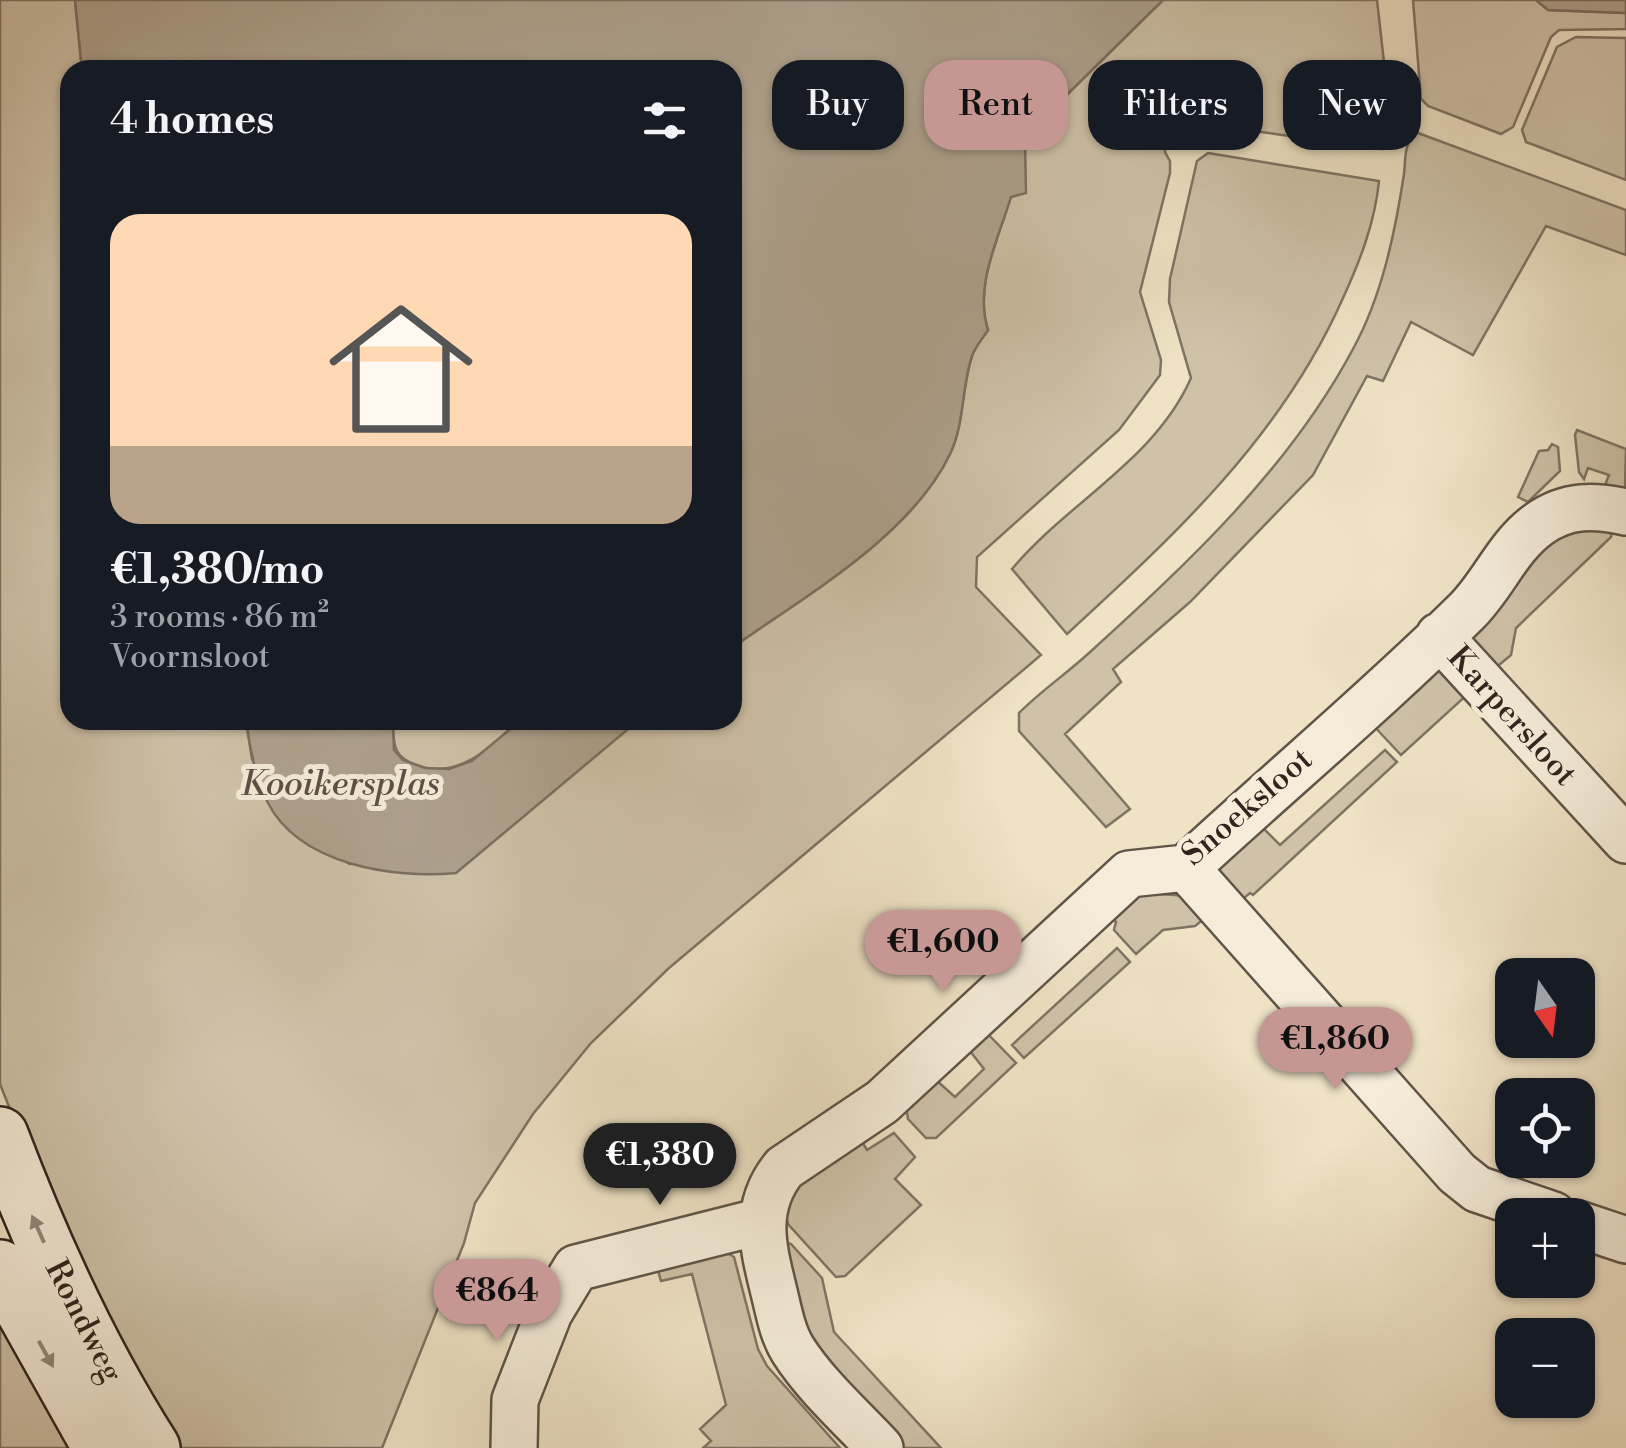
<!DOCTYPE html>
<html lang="en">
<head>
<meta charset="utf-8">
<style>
	body { margin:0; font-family:"Libre Bodoni",serif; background:#20242c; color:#f1f3f6; height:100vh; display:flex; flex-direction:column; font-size:38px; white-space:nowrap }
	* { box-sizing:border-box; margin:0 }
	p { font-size:32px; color:#9ea1a6 }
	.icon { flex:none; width:55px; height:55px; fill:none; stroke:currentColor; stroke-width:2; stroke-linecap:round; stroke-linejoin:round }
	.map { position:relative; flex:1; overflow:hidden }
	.details { position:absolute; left:60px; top:60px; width:682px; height:670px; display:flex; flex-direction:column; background:#171b24; border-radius:30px; box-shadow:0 2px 8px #0004 }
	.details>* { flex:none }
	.guide { position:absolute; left:772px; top:60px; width:702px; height:90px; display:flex; gap:20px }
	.needle { width:65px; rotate:166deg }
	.controls { position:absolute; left:1495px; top:958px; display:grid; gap:20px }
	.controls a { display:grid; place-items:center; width:100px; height:100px; border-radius:20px; background:#171b24; box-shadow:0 2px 8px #0004; font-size:50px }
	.price { position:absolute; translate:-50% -85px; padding:0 22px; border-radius:35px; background:#c59692; color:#111; font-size:32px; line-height:65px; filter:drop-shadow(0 2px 5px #0008) }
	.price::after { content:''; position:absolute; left:50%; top:60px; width:30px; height:22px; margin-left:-15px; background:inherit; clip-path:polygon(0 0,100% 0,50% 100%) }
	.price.selected { background:#222; color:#fff }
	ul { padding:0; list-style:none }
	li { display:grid; align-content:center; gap:20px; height:530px; padding:0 50px }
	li+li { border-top:2px solid #363941 }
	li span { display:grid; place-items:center; height:310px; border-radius:30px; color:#555 }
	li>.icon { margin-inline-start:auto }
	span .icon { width:180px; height:180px; fill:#fffc; stroke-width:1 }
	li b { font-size:42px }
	h2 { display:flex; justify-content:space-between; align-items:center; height:120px; padding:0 50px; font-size:42px }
	.chip { padding:0 35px; border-radius:30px; background:#171b24; box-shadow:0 2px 8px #0004; font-size:35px; line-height:90px }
	.chip.selected { background:#c59692; color:#111 }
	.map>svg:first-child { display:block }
	.green { fill:#cfc2a9; stroke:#807364; stroke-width:2.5 }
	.water { fill:#aea18d; stroke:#7c6f61; stroke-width:2.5 }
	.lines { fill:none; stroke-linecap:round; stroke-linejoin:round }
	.street-casing { stroke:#605448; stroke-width:50 }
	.secondary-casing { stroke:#31241f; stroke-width:60 }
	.street { stroke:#f5ecd9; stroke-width:45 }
	.secondary { stroke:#f5ecd9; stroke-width:55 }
	.oneway { fill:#93887c }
	.labels { text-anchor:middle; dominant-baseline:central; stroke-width:10; stroke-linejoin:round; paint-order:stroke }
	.street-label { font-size:32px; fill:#31241f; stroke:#f5ecd9 }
	.water-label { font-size:35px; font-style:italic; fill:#5d5046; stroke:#f5ecd9 }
</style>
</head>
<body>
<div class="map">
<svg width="1626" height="1448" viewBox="0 0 1626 1448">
	<rect width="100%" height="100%" fill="#efe2c5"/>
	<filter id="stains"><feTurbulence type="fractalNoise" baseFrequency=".002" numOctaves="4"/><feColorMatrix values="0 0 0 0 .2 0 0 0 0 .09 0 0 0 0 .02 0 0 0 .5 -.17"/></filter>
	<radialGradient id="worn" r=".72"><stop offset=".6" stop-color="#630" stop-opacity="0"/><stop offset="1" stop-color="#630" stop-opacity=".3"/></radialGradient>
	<path class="green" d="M0 0H75L82 70H70V720H246L252 759 296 834 350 864 619 736 639 720H732L733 647C805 596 911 536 950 454 965 422 961 389 972 356 974 347 983 338 988 330 974 286 998 240 1011 196L1025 192V148L1034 127 1163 0H1377L1385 71 1382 149 1169 119 1165 152 1170 161V173L1140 292 1161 360 1160 375 1119 430 977 557 976 587 1041 655 669 968 591 1043 533 1114 475 1203 464 1243 382 1448H174L90 1311 0 1084Z
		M1413 0H1536L1548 10 1626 13V29L1559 30 1551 37 1513 127 1501 134 1428 106 1421 99Z
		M1576 37 1626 38V180L1526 142 1522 130 1557 47Z
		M1418 133 1626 210V255L1546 226 1473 355 1411 322 1383 381 1367 376 1313 475 1190 602 1113 669 1121 682 1065 734 1130 809 1106 827 1019 731V713C1041 691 1066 674 1089 653 1188 563 1289 469 1353 349 1382 296 1395 233 1404 174 1406 158 1403 142 1418 133Z
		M1208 153 1379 181C1375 222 1360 261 1343 298 1282 436 1176 534 1067 634L1012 569C1068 502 1155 460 1191 378L1169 302 1170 279 1197 161Z
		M1577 430 1626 449 1625 488 1605 485 1609 475 1588 468 1584 479 1579 472 1575 435Z
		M1552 444 1558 447 1560 471 1528 502 1518 497 1539 451 1548 450Z
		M1576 526 1612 532 1611 537 1516 628 1511 655 1493 670 1478 661 1471 637 1533 551Z
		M1437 670 1449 671 1469 693 1401 755 1371 723Z
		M401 720H521C490 746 460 781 416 765 395 757 394 748 393 728Z
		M1385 750 1397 762 1253 895 1250 893 1233 907 1218 878 1219 866 1263 828 1280 845Z
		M1146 893 1188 896 1209 915 1195 926 1163 930 1136 954 1114 930 1116 922 1110 916 1133 898Z
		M1117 948 1130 962 1024 1058 1012 1045Z
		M985 1031 1016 1063 936 1138H926L908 1119 906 1107 936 1080 955 1097 984 1069 970 1051Z
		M894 1133 915 1157 895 1179 921 1205 845 1276 836 1277 788 1224C774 1185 835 1158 861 1140L867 1150Z
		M779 1240 791 1244 822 1278 834 1332 941 1448H904L807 1344Z
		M724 1251 734 1257 758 1349 767 1366 840 1448H703L711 1441 700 1429 726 1405 692 1274 661 1281 657 1267Z
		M0 1304 80 1448H0Z"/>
	<path class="water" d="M75 0H1163L1034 127 1025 148 1026 193 1011 197C998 240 974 286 988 330 983 338 975 347 972 356 961 389 965 422 950 454 911 536 805 596 733 647L732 70H82Z
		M1536 0H1626V13L1548 10Z
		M246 720H401L393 728 394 750 403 760 425 768 449 769 472 761 521 720H639L456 873C394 879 300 865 268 803 255 777 250 748 246 720Z"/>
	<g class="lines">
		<defs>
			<path id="street" d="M1439 636 1626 840
				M1186 868 1457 1173 1477 1189 1553 1215
				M1578 1224 1626 1240
				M514 1448 515 1400 549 1313 576 1268 762 1221
				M880 1448C851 1417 816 1386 793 1350 782 1332 779 1312 774 1292 763 1247 752 1208 784 1168L882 1102 1129 874 1186 868C1279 782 1377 700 1467 611 1494 584 1507 547 1539 524 1567 504 1595 505 1626 512"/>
			<path id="secondary" d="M0 1135C41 1243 90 1351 152 1448
				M0 1268 101 1448"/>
		</defs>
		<use href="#street" class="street-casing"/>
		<use href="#secondary" class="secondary-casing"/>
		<use href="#street" class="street"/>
		<use href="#secondary" class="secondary"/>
	</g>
	<defs><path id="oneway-solid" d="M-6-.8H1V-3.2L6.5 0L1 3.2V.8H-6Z" transform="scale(2.5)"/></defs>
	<g class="oneway">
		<use href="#oneway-solid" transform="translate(38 1229) rotate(-114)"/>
		<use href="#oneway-solid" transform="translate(46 1354) rotate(61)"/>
	</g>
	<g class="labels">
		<g class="street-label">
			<text transform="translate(1512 716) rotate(48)">Karpersloot</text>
			<text transform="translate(1247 807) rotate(-41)">Snoeksloot</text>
			<text transform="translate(84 1321) rotate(63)">Rondweg</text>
		</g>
		<g class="water-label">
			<text x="340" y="784">Kooikersplas</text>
		</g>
	</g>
	<rect width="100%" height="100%" filter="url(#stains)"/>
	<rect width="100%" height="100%" fill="url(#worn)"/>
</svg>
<div class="controls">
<a><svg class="needle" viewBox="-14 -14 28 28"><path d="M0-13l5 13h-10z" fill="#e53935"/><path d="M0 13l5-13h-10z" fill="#9ea1a6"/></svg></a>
<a><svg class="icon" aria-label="locate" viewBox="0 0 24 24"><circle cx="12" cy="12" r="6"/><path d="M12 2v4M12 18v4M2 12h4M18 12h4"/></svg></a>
<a>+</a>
<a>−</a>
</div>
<b class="price" style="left:943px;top:995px">€1,600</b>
<b class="price" style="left:1335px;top:1092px">€1,860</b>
<b class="price selected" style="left:660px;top:1208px">€1,380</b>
<b class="price" style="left:497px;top:1344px">€864</b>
<div class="guide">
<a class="chip">Buy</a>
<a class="chip selected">Rent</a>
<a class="chip">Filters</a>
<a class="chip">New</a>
</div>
<section class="details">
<h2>4 homes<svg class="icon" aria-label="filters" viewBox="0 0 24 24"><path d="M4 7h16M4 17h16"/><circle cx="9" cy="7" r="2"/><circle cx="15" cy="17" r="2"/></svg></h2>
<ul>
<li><span style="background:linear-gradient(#ffd9b3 75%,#b9a48a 0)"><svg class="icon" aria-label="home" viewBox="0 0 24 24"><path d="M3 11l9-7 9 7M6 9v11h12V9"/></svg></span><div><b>€1,380/mo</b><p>3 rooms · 86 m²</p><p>Voornsloot</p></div></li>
</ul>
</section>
</div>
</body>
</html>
